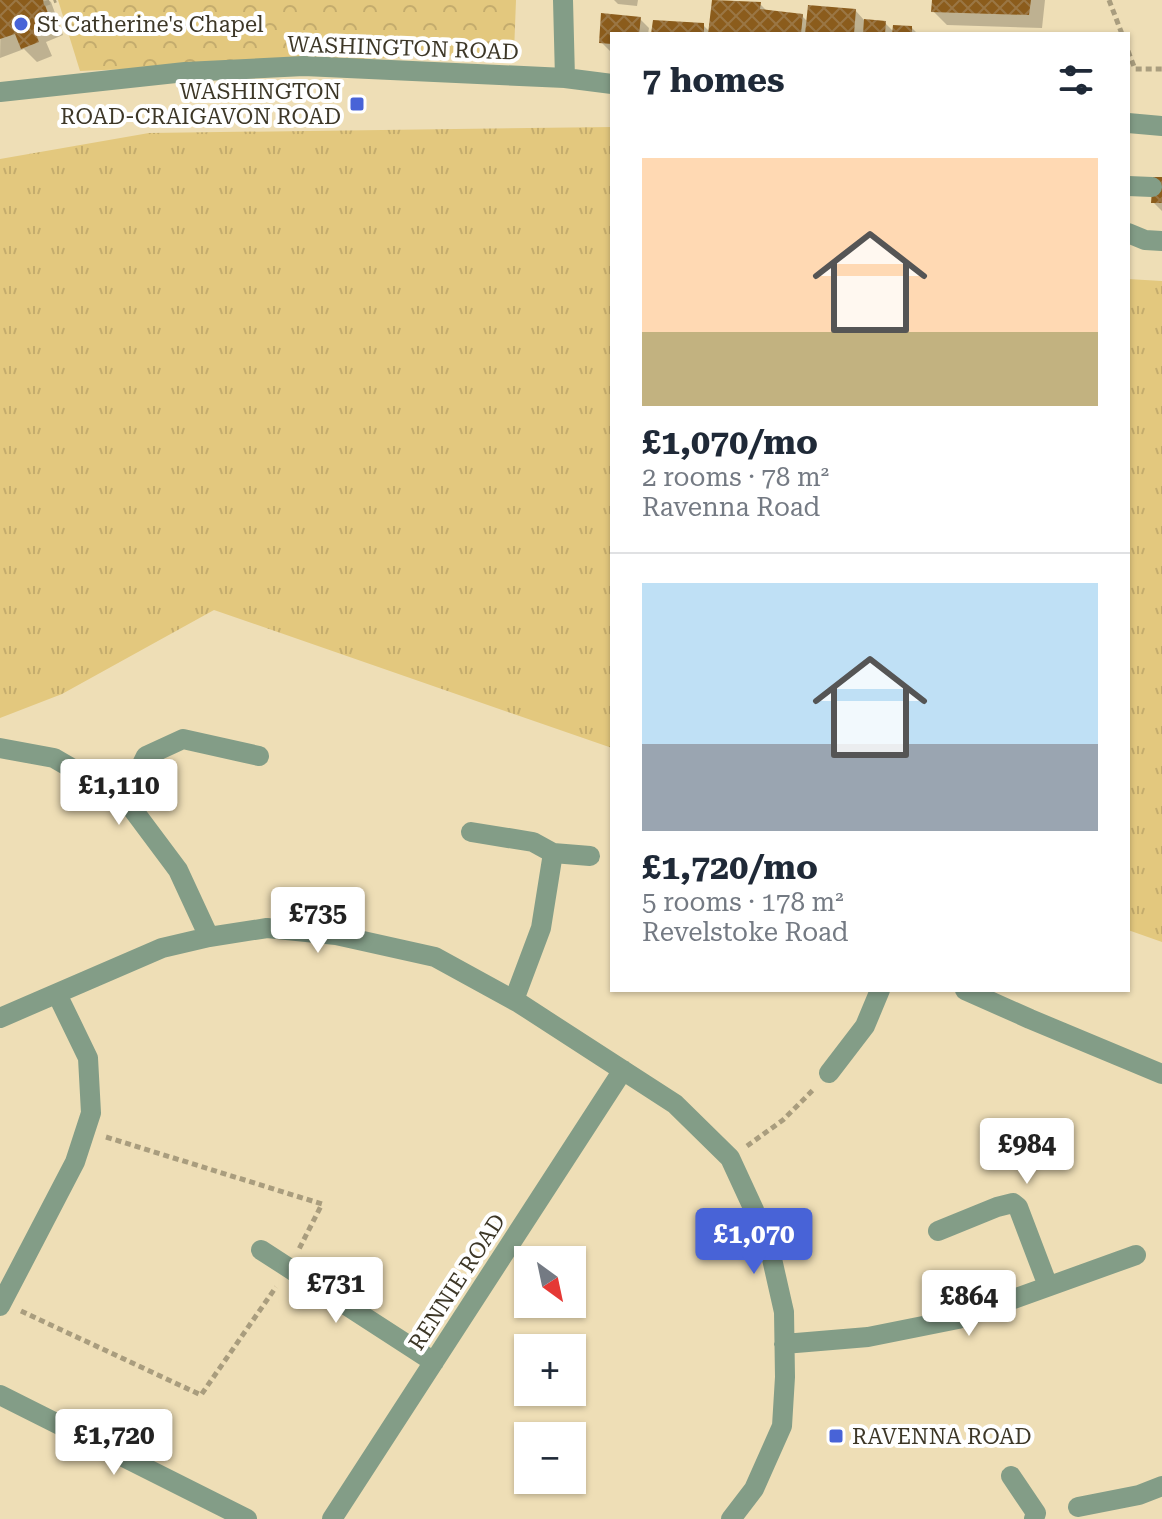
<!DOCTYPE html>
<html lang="en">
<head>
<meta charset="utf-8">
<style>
	body { margin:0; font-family:"Roboto Serif",serif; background:#f2f2f3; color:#1f2937; height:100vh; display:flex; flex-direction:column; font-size:30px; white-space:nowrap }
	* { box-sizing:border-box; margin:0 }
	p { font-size:26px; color:#747a83 }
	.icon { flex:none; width:44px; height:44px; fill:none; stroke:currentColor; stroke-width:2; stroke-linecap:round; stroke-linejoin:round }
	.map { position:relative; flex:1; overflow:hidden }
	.panel { position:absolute; left:610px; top:32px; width:520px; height:960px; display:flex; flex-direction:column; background:#fff; border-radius:0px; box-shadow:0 2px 6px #0004 }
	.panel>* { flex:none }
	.needle { width:52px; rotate:147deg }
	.buttons { position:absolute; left:514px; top:1246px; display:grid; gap:16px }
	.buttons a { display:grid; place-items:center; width:72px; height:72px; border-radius:0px; background:#fff; box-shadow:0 2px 6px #0004; font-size:40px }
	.price { position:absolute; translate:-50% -68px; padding:0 18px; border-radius:8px; background:#fff; color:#222; font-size:26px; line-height:52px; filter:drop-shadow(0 2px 4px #0008) }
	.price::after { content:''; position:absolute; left:50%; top:48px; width:24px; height:18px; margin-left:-12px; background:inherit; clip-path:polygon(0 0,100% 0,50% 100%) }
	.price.active { background:#4863d7; color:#fff }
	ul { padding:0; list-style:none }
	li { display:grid; align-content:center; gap:16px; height:424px; padding:0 32px }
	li+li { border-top:2px solid #e0e1e3 }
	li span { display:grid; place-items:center; height:248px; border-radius:0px; color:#555 }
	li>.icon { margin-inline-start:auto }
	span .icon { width:144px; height:144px; fill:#fffc; stroke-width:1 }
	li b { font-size:34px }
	h2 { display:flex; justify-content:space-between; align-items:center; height:96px; padding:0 32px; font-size:34px }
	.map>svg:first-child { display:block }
	.grass { fill:url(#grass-tufts) }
	.forest { fill:url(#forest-crowns) }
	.shadow { fill:#0003 }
	.building { fill:url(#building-cross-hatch) }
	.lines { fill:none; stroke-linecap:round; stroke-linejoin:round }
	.path { stroke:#a99d7e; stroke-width:5; stroke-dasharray:6 4; stroke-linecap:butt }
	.minor { stroke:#839d87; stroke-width:20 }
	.poi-dot { fill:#4863d7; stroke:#fff; stroke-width:3 }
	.labels { text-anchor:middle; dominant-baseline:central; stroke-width:8; stroke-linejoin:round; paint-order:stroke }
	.poi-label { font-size:22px; fill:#3d3727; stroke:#fff; text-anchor:start }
	.street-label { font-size:22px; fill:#3d3727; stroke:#fff }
</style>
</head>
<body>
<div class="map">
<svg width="1162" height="1519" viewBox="0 0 1162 1519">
	<defs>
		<pattern id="grass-tufts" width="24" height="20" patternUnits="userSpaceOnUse" patternTransform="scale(2)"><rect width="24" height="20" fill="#e3c87e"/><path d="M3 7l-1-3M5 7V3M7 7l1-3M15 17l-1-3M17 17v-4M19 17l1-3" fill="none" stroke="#c4ac6d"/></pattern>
		<pattern id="forest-crowns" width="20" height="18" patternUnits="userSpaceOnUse" patternTransform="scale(2)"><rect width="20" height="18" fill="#e3c87e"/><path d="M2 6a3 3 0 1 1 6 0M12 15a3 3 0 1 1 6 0" fill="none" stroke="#c4ac6d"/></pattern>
		<pattern id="building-cross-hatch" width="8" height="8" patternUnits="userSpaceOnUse" patternTransform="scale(2)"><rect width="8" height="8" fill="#8b5c1c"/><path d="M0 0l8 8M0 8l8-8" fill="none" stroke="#9a7644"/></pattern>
	</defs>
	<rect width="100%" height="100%" fill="#eedeb6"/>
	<path class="grass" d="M612 127V748L214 610 62 694 0 718V159L149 133Z
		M1128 279 1162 281V942L1128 930Z"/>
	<path class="forest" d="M58 0H516L514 53 80 71Z"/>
	<path class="shadow" d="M1 0H48L51 2 63 35 46 42 52 56 37 62 24 49 0 58Z
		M614 0H638L637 6 618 4Z
		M934 0H1045L1042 28 947 25 933 11Z
		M760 4 768 12 802 16 808 22 855 10 864 20 885 23 894 32 912 28 918 34H653L703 25 710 32Z
		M603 15 640 19 649 28 648 34H612V51H610L601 42Z
		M1162 179V211L1153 202Z"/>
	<path class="building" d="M0 0H43L51 21 34 28 39 42 21 49 15 34 0 39Z
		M712 0 761 2 760 9 803 14 801 34H708Z
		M932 0H1031L1029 15 931 12Z
		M808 5 856 9 854 34H805Z
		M601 13 641 17 639 34H612V44L599 43Z
		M864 19 886 21 885 34H863Z
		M653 20 704 23V34H651Z
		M893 25 912 26V34H892Z
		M1153 177H1162V203H1151Z"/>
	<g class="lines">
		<path class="path" d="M1109 0 1122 34
			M44 4 56 0
			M1128 51 1135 69H1162
			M106 1137 322 1204 298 1251
			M747 1146 783 1120 815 1088
			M21 1311 201 1395 276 1287"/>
		<path class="minor" d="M563 0 565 78
			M0 92 185 72 304 66 565 78 612 84
			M1128 123 1162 126
			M1128 186 1152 187
			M1128 233 1145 240 1162 241
			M0 748 54 758 125 799 178 870 209 937
			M125 799 146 756 183 739 259 756
			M471 832 533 842 553 853 541 928 514 1000
			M553 853 590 856
			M965 990 1030 1019 1162 1074
			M0 1018 162 948 209 937 267 928 336 935 435 957 519 1003 675 1104 730 1158 754 1210 772 1259 784 1312 785 1377 782 1426 754 1489 731 1519
			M829 1073 865 1026 880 990
			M938 1231 997 1207 1013 1203 1018 1207 1048 1286
			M261 1250 434 1362
			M0 1306 75 1162 91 1113 88 1058 57 994
			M784 1344 868 1337 958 1319 1136 1255
			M0 1395 247 1519
			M1011 1476 1036 1513 1034 1519
			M1078 1507 1139 1495 1162 1486
			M332 1519 623 1070"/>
	</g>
	<g class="poi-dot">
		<circle cx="21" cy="24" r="8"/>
		<rect x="349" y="96" width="16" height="16" rx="4"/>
		<rect x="828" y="1428" width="16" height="16" rx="4"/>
	</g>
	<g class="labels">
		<g class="poi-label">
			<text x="37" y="24">St Catherine's Chapel</text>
			<text x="341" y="91" text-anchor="end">WASHINGTON<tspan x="341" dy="25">ROAD-CRAIGAVON ROAD</tspan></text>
			<text x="852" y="1436">RAVENNA ROAD</text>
		</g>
		<g class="street-label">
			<text transform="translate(403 48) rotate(2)">WASHINGTON ROAD</text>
			<text transform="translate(457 1282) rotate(-57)">RENNIE ROAD</text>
		</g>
	</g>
</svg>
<div class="buttons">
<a><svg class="needle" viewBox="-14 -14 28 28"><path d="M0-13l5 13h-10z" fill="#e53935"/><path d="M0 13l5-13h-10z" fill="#747a83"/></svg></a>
<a>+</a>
<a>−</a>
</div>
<b class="price" style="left:119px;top:827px">£1,110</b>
<b class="price" style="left:318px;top:955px">£735</b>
<b class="price" style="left:1027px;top:1186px">£984</b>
<b class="price active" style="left:754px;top:1276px">£1,070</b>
<b class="price" style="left:336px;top:1325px">£731</b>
<b class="price" style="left:969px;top:1338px">£864</b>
<b class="price" style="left:114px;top:1477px">£1,720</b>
<section class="panel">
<h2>7 homes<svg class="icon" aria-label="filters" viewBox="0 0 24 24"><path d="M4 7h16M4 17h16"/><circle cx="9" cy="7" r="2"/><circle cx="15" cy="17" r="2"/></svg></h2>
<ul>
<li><span style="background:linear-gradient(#ffd9b3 70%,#c2b280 0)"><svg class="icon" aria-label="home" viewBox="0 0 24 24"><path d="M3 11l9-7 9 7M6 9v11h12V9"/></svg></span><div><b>£1,070/mo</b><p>2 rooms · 78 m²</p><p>Ravenna Road</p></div></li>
<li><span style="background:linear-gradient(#bfe0f5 65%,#9aa5b1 0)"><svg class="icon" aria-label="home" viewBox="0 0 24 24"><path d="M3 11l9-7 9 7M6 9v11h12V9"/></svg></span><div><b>£1,720/mo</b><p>5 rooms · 178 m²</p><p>Revelstoke Road</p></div></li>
</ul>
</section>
</div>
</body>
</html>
